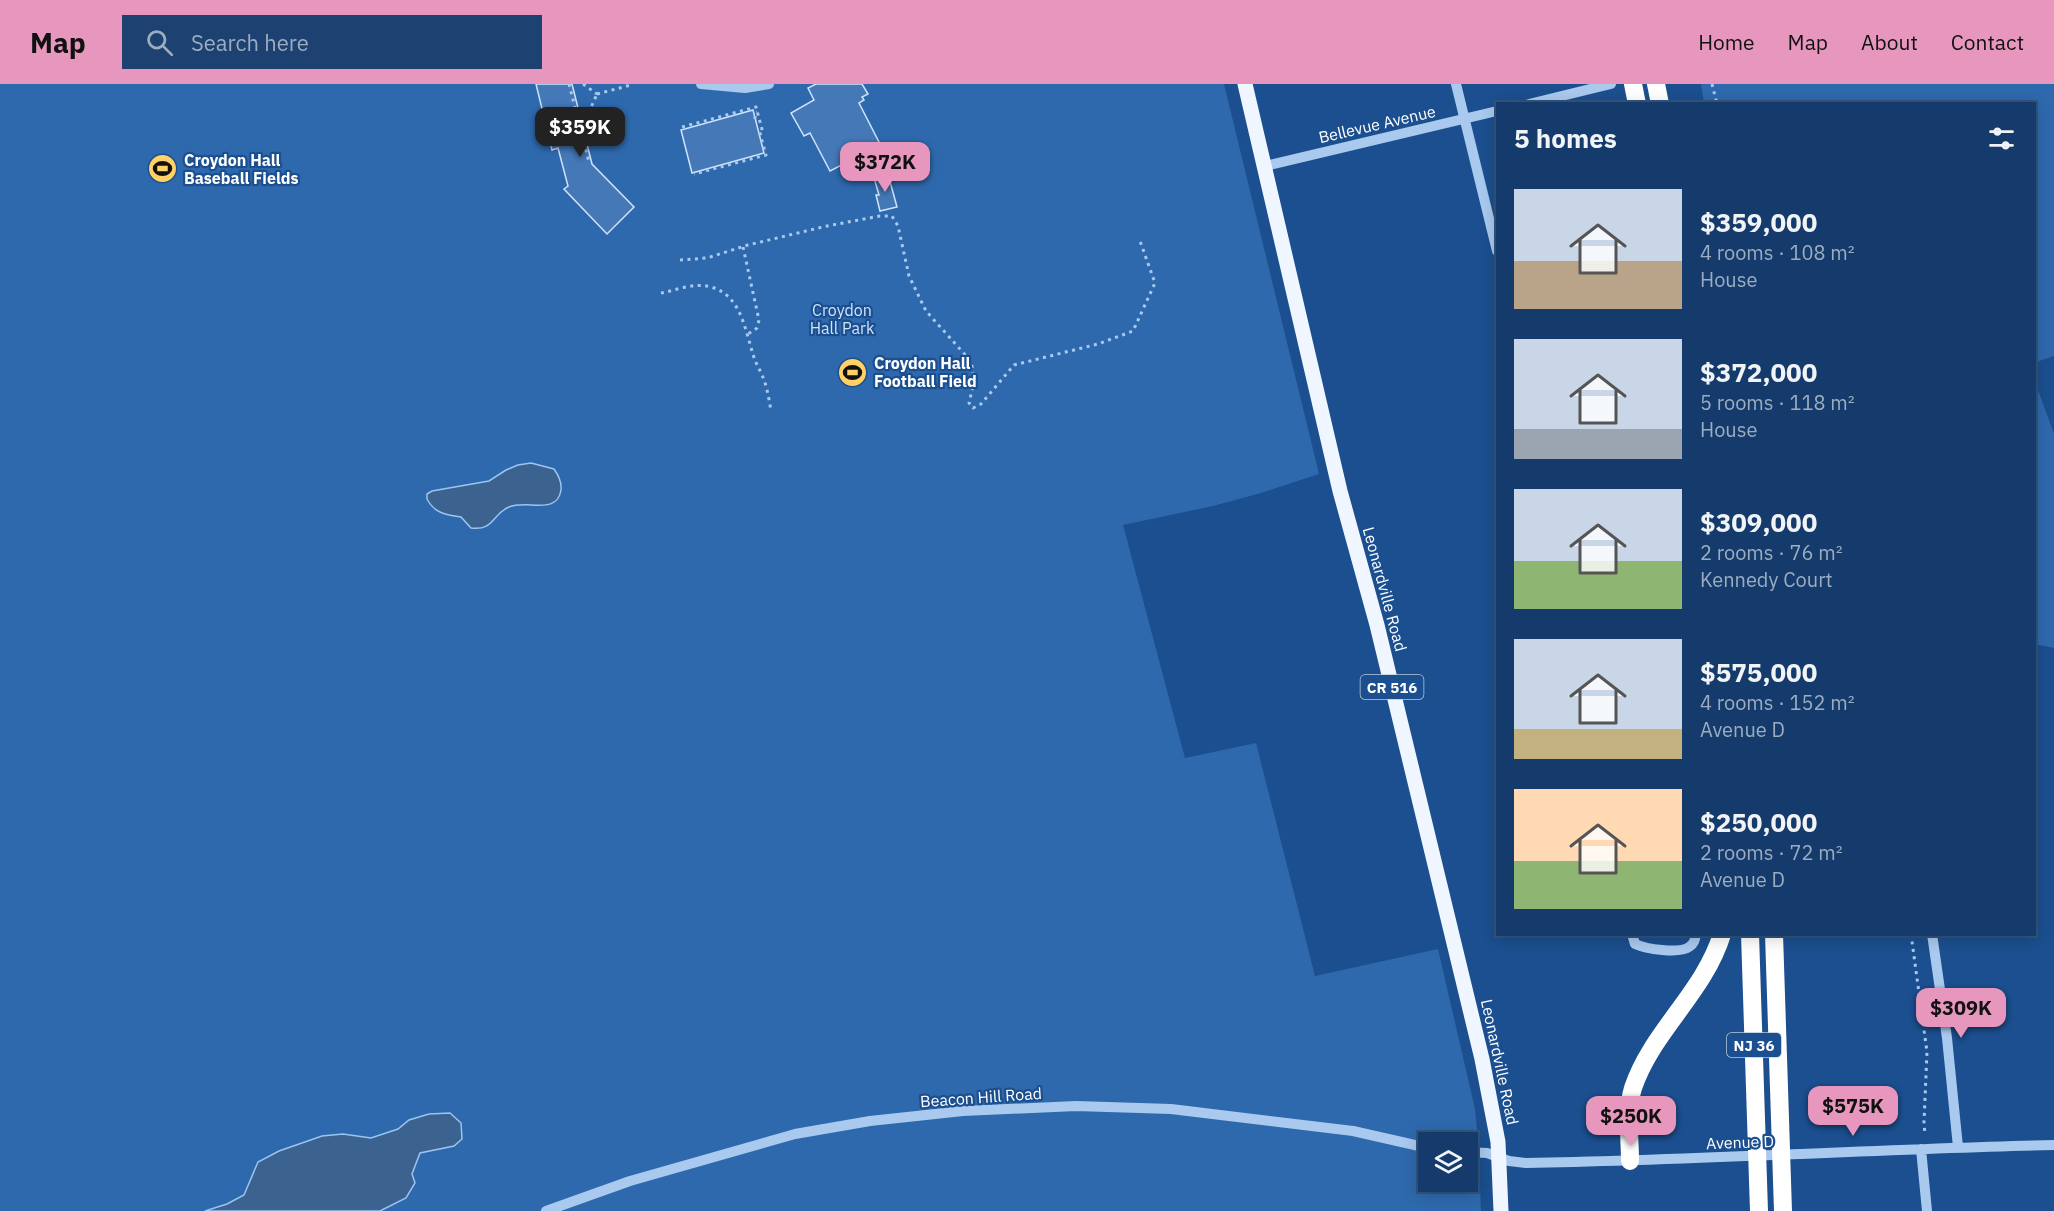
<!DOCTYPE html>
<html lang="en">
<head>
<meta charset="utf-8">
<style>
	body { margin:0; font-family:"IBM Plex Sans",sans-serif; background:#1d4271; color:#f1f3f6; height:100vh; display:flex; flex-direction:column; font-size:22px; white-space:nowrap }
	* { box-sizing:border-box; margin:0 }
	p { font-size:20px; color:#9dadc1 }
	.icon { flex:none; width:33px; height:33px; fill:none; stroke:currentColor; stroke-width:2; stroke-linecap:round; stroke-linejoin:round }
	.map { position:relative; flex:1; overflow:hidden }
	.sheet { position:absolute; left:1496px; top:18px; width:540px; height:834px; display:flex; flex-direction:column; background:#143b6b; border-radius:0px; box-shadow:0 3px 15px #0003,0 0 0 2px #33557e }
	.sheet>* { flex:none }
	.controls { position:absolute; left:1418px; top:1048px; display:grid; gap:12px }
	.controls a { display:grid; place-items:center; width:60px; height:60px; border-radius:0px; background:#143b6b; box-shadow:0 3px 15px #0003,0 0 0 2px #33557e; font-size:30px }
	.price { position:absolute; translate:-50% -51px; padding:0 14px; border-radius:12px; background:#e797bd; color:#111; font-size:20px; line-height:39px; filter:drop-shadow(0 2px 3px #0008) }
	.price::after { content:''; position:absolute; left:50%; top:36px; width:18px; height:14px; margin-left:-9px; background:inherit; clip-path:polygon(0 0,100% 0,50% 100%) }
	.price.active { background:#222; color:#fff }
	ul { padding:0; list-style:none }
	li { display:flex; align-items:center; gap:18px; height:150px; padding:0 18px }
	li span { display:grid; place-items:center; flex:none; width:168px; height:120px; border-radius:0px; color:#555 }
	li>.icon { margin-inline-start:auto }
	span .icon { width:72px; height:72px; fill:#fffc; stroke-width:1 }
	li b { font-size:26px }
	h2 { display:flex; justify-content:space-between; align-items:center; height:72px; padding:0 18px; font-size:26px }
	header { display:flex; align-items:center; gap:36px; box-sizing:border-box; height:84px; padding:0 30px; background:#e797bd; color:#111 }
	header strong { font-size:28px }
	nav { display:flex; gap:33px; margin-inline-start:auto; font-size:21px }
	.search { width:420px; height:54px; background:#1d4271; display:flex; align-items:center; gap:15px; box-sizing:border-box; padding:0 21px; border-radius:0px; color:#9dadc1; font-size:22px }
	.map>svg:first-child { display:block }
	.green { fill:#2e69ad; fill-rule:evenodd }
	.water { fill:#3c6290; stroke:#9cc4f0; stroke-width:1.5 }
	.building { fill:#4478b7; stroke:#cfe3fa; stroke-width:1.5 }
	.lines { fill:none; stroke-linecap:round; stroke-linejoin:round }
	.path { stroke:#a9c9ee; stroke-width:3; stroke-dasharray:3 4.5; stroke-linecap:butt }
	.minor { stroke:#a9c9ee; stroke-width:10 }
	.major { stroke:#f0f6ff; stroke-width:15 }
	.highway { stroke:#fff; stroke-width:18 }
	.labels { text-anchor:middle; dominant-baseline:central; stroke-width:4.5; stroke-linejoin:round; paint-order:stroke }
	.shield { fill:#1b4f8f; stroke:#bbcadd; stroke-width:1.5 }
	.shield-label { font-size:15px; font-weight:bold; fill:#fff }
	.street-label { font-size:16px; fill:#fff; stroke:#1b4f8f }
	.poi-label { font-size:16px; font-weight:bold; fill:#fff; stroke:#1b4f8f; text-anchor:start }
	.park-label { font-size:16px; fill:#cfe3fa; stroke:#1b4f8f }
</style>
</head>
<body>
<header>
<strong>Map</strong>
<div class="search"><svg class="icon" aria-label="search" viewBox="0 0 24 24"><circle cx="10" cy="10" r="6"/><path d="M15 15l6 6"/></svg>Search here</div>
<nav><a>Home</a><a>Map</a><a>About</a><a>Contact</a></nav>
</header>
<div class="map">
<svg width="2054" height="1127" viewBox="0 0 2054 1127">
	<rect width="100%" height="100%" fill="#1b4f8f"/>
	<path class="green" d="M0 0H1224L1319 390 1261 409 1213 422 1123 441 1185 674 1256 659 1315 892 1438 865 1475 1025 1478 1056 1481 1127H0ZM1428 1059H1467V1098H1428Z
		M1701 0H2054V272L2039 277 2034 289V20L1704 19Z
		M2034 295 2054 350V564L2034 560Z"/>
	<path class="water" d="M531 379 554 385C559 392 562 398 561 406 557 432 527 415 509 423 492 430 494 447 471 444L461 433C446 431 434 429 427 415V410L432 407 489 397 506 386 518 381Z
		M450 1029 461 1039 462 1055 454 1062 420 1069 412 1090 415 1099 406 1114 380 1127H205L227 1120 244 1111 258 1078 279 1067 322 1052 343 1050 371 1054 398 1045 409 1036 429 1030Z"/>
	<path class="building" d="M536 0H572L592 80 634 123 607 150 564 105 568 102 558 64 552 66Z
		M816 0H862L868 10 862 13 864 16 859 19 880 60 876 63 875 66 867 68 830 87 810 49 804 52 791 29 814 16 808 4Z
		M753 26 764 69 692 89 681 46Z
		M888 90 897 123 880 127 876 111H879L874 94Z"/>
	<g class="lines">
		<path class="path" d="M569 0 589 78
			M583 0 597 10
			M1712 0 1717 20
			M597 10 631 1
			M755 35V29L757 28
			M579 38 585 37 597 10
			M682 43 756 23 763 49 760 50 766 71 694 90
			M743 163 759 236 757 244 748 250
			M680 176 707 174 748 161 827 142 880 132H892L898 142 909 192 926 227 968 274 972 282 974 298 969 319 973 324 981 320 1014 281 1098 260 1133 247 1155 199 1140 157
			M661 209C677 206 695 198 711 203 741 211 745 246 753 270 755 278 759 284 762 291 767 302 769 315 771 327
			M1911 850 1927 968 1924 1038 1925 1051"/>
		<path class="minor" d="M701 0 745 4 769 0
			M1456 0 1497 167
			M1529 20 1611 0
			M1265 82 1497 27
			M1632 850 1635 860C1646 865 1679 870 1689 863 1694 860 1695 856 1696 850
			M1932 850 1947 954 1958 1063
			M1921 1065 1927 1127
			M1467 1068 1487 1069 1509 1077 1526 1079C1702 1076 1878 1065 2054 1061
			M546 1127 630 1097 795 1050 870 1037 963 1027 1076 1022 1171 1025 1353 1047 1428 1064"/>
		<path class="major" d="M1245 0 1340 407 1377 541 1482 975 1498 1058 1501 1127"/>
		<path class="highway" d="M1633 0 1637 20
			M1656 0 1660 20
			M1750 850 1759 1127
			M1774 850 1783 1127
			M1630 1077C1630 1054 1626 1027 1633 1004 1652 947 1704 909 1722 850"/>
	</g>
	<defs>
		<symbol id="stadium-disc" viewBox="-11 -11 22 22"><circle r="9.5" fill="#ffd166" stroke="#1b4f8f"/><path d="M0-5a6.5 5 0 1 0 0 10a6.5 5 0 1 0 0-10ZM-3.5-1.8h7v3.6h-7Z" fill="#111"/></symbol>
	</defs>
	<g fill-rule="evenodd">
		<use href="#stadium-disc" x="146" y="68" width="33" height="33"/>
		<use href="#stadium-disc" x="836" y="272" width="33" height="33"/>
	</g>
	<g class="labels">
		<g class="shield">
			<rect x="1360.5" y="591" width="63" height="24" rx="4.5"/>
			<rect x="1727" y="949" width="54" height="24" rx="4.5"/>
		</g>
		<g class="shield-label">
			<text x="1392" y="603">CR 516</text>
			<text x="1754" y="961">NJ 36</text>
		</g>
		<g class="street-label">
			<text transform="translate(1377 40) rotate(-13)">Bellevue Avenue</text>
			<text transform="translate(1385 505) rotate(75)">Leonardville Road</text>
			<text transform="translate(1500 978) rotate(78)">Leonardville Road</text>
			<text transform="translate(981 1013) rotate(-4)">Beacon Hill Road</text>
			<text transform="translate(1740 1058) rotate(-2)">Avenue D</text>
		</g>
		<g class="poi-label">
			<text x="184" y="76">Croydon Hall<tspan x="184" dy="18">Baseball Fields</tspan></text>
			<text x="874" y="279">Croydon Hall<tspan x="874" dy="18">Football Field</tspan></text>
		</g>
		<g class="park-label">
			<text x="842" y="226">Croydon<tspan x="842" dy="18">Hall Park</tspan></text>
		</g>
	</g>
</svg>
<div class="controls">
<a><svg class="icon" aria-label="layers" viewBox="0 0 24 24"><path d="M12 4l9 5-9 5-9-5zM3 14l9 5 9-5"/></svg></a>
</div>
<b class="price active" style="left:580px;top:74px">$359K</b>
<b class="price" style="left:885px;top:109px">$372K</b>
<b class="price" style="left:1961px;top:955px">$309K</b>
<b class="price" style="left:1853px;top:1053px">$575K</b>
<b class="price" style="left:1631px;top:1063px">$250K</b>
<section class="sheet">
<h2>5 homes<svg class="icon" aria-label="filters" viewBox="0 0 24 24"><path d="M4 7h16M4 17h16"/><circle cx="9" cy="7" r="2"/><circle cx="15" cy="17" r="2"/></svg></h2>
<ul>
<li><span style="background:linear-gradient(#c9d6e8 60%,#b9a48a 0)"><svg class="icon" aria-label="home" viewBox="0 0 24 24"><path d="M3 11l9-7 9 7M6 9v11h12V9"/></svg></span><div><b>$359,000</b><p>4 rooms · 108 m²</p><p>House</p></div></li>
<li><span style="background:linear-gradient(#c9d6e8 75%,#9aa5b1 0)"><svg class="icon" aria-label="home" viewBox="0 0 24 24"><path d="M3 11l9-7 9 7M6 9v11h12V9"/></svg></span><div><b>$372,000</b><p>5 rooms · 118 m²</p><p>House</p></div></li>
<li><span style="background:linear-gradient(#c9d6e8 60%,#8fb573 0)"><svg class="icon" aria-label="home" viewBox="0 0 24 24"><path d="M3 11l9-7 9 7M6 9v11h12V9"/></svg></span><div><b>$309,000</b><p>2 rooms · 76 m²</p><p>Kennedy Court</p></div></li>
<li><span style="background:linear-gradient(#c9d6e8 75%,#c2b280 0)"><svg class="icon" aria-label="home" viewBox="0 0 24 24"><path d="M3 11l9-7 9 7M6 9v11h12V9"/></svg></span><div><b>$575,000</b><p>4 rooms · 152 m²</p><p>Avenue D</p></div></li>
<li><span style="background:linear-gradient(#ffd9b3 60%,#8fb573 0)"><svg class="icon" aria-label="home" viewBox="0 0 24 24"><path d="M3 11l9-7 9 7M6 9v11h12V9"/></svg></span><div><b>$250,000</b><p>2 rooms · 72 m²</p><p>Avenue D</p></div></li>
</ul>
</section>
</div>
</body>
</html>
